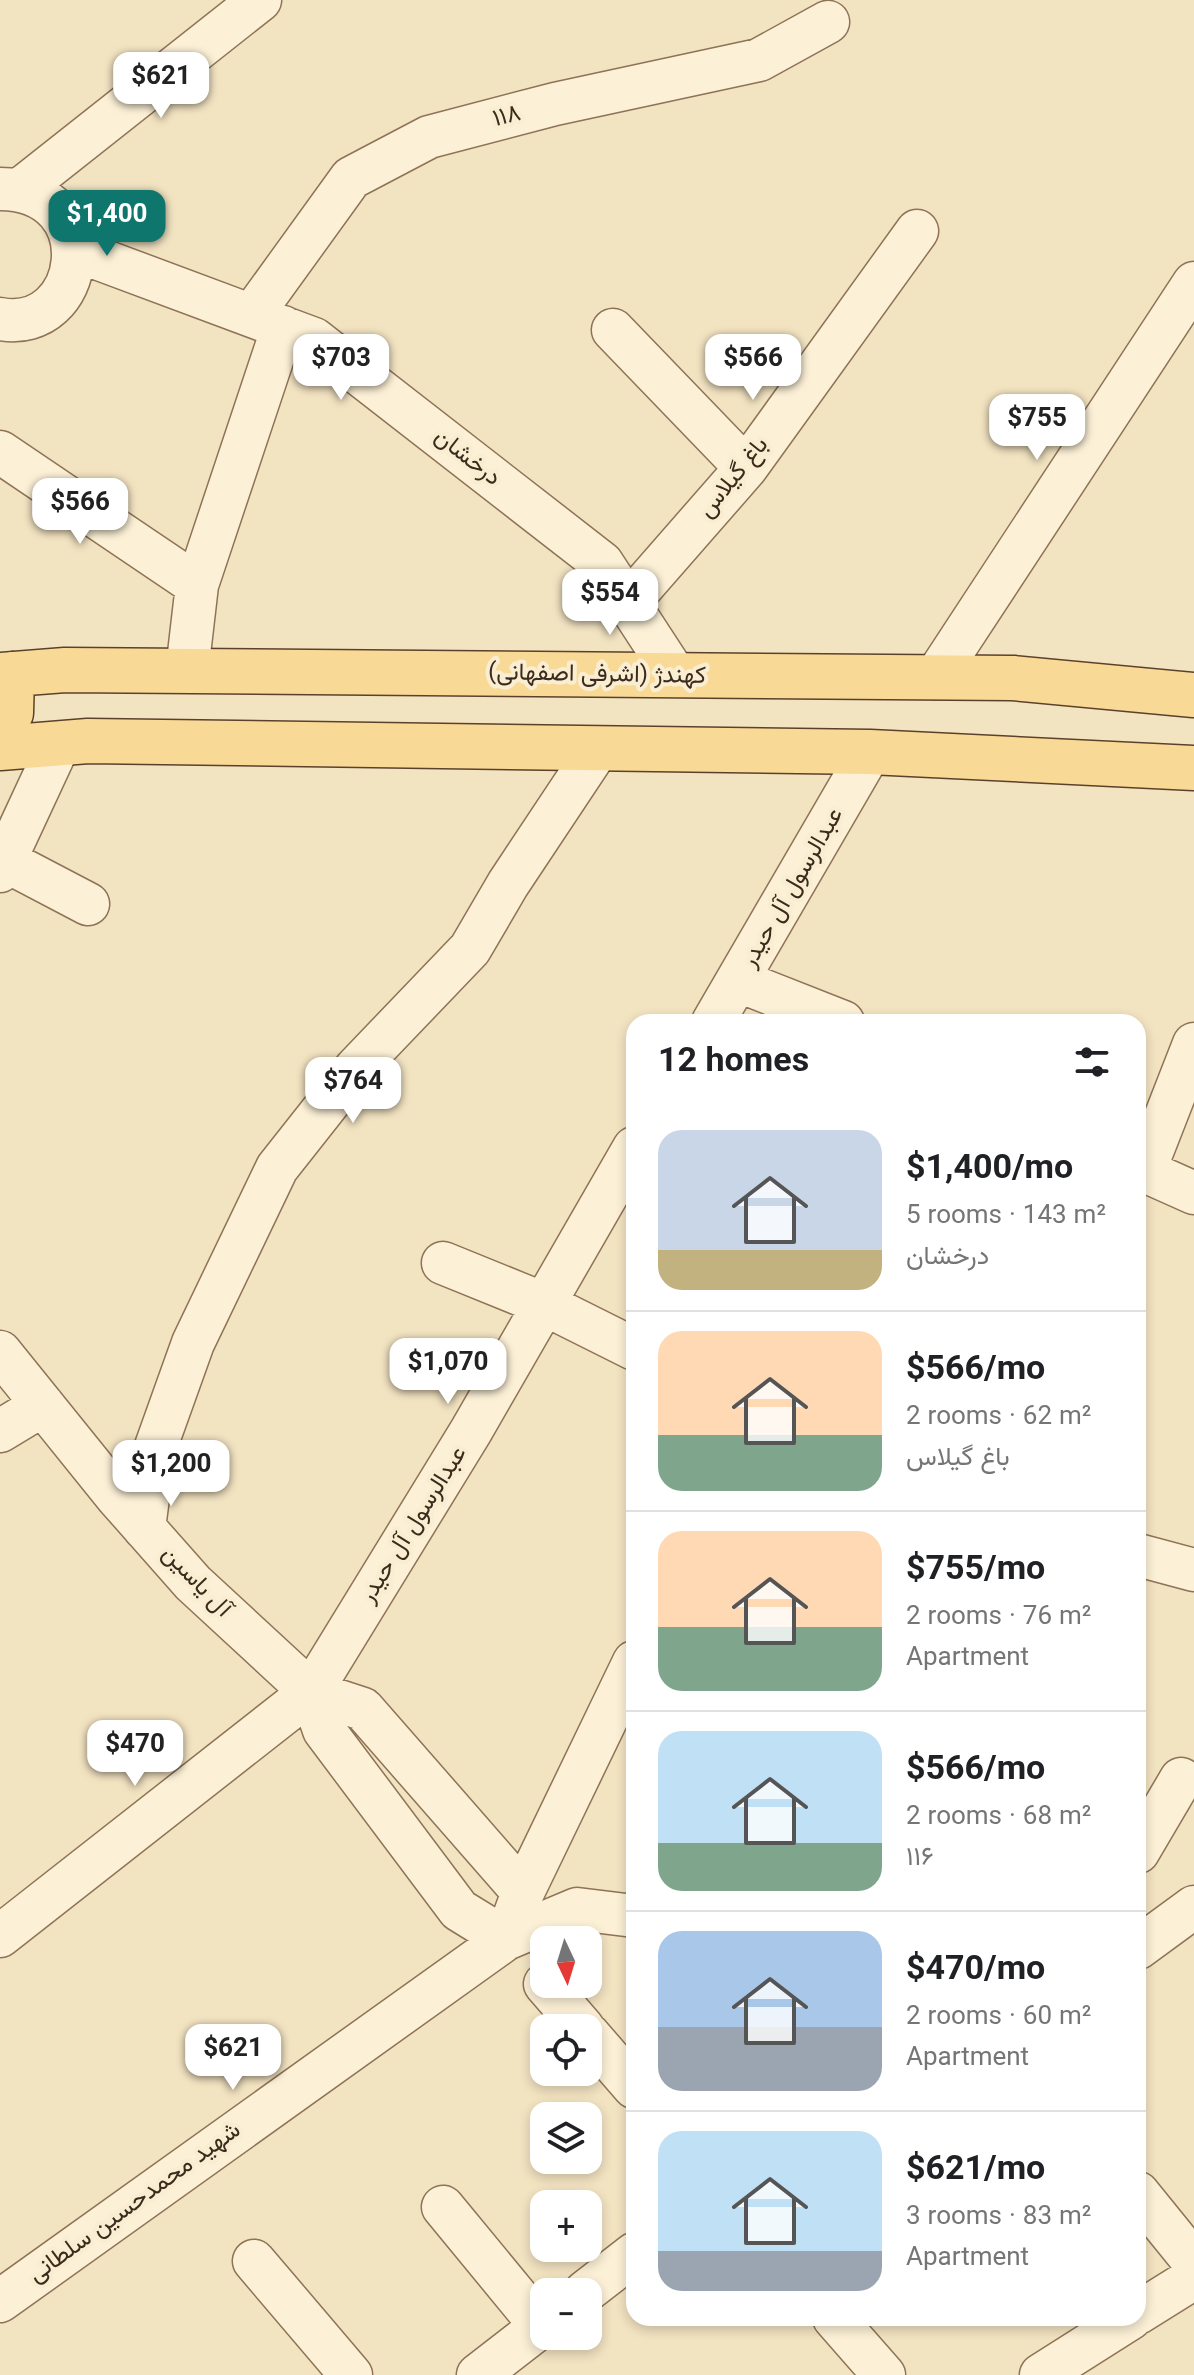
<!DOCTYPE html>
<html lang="en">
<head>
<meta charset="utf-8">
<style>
	body { margin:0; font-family:Georgia,Vazirmatn,serif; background:#f6f6f6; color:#202124; height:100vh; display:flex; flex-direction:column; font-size:30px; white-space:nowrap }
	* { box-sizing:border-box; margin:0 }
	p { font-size:26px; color:#757577 }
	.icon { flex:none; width:44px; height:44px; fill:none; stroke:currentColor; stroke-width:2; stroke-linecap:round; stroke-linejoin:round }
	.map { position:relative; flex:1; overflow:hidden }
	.drawer { position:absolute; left:626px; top:1014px; width:520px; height:1312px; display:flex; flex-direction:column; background:#fff; border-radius:24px; box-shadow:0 4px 12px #0003 }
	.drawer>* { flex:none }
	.needle { width:52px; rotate:176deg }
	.controls { position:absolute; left:530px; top:1926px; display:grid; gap:16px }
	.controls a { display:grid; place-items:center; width:72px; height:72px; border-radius:16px; background:#fff; box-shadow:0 4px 12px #0003; font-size:40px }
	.price { position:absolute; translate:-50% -68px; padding:0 18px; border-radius:16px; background:#fff; color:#222; font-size:26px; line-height:52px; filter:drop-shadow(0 2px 4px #0008) }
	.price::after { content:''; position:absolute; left:50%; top:48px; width:24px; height:18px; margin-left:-12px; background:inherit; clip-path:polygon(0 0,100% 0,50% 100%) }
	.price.active { background:#0f766e; color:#fff }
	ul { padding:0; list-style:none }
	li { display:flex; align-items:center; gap:24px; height:200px; padding:0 32px }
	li+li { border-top:2px solid #e0e0e0 }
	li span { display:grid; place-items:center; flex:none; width:224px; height:160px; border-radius:24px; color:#555 }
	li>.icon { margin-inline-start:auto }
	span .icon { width:96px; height:96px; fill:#fffc; stroke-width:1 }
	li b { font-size:34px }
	h2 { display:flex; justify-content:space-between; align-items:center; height:96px; padding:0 32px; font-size:34px }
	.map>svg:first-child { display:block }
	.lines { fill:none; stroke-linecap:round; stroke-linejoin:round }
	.minor-casing { stroke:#8e7357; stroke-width:45 }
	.major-casing { stroke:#5b412b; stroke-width:47 }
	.minor { stroke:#fcf0d6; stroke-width:42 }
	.major { stroke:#f9d996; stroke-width:44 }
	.labels { text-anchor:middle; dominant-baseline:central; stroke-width:8; stroke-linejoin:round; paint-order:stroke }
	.street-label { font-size:24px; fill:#3c2b1c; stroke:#f9edd2 }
</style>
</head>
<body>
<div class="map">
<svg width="1194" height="2375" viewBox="0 0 1194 2375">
	<rect width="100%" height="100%" fill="#f2e3c1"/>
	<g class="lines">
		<defs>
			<path id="minor" d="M0 189C108 190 86 335 0 319
				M21 189 260 0
				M75 250 314 339 602 563 675 675
				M252 315 351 178 429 137 555 104 759 60 828 22
				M613 330 746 468
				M0 452 197 585
				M628 603 746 468 917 231
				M187 671 197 585 283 327
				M935 678 1194 283
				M4 860 88 904
				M0 871 59 744
				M739 981 843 1022
				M713 1022 870 752
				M1138 1168 1194 1193
				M1144 1172 1194 1044
				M443 1263 544 1304 634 1349
				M0 1352 117 1497 193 1583 311 1692 363 1709 523 1892 506 1939 459 1910 324 1730 311 1692
				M0 1431 43 1405
				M144 1528 154 1452 193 1343 277 1168 356 1068 470 949 508 884 597 750
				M1138 1555 1194 1570
				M1138 1852 1181 1779
				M523 1892 634 1662
				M0 1936 311 1692 471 1431 634 1148
				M1138 1948 1194 1907
				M545 1984 583 2028
				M588 2034 634 2087
				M1138 2193 1194 2262
				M443 2207 541 2326
				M254 2261 351 2375
				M585 2292 634 2254
				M0 2301 506 1939 577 1909 634 1916
				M1138 2313 1194 2278
				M834 2318 884 2375
				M478 2375 544 2324
				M1041 2375 1131 2318"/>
			<path id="major" d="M0 675 65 670 1013 678 1194 695
				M0 714 11 713 12 674
				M0 748 88 741 870 752 1194 768"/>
		</defs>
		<use href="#minor" class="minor-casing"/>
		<use href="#major" class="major-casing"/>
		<use href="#minor" class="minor"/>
		<use href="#major" class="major"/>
	</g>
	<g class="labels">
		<g class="street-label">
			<text transform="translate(507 117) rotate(-14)">۱۱۸</text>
			<text transform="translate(467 458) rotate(38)">درخشان</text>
			<text transform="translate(734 478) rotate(-51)">باغ گیلاس</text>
			<text transform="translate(597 675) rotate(1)">کهندژ (اشرفی اصفهانی)</text>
			<text transform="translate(793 888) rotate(-60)">عبدالرسول آل حیدر</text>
			<text transform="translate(414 1525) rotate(-58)">عبدالرسول آل حیدر</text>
			<text transform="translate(196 1582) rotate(46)">آل یاسین</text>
			<text transform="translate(135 2203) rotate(-36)">شهید محمدحسین سلطانی</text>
		</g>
	</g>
</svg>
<div class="controls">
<a><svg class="needle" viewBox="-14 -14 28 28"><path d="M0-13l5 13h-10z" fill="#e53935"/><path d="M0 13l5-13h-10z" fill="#757577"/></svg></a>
<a><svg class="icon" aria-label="locate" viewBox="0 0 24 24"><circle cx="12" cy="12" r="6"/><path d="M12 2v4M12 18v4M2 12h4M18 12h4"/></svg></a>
<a><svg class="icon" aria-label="layers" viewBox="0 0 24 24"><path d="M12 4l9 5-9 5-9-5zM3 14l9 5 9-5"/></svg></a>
<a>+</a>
<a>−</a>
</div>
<b class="price" style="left:161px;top:120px">$621</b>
<b class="price active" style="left:107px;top:258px">$1,400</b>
<b class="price" style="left:341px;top:402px">$703</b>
<b class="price" style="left:753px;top:402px">$566</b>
<b class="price" style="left:1037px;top:462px">$755</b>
<b class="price" style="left:80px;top:546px">$566</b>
<b class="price" style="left:610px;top:637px">$554</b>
<b class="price" style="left:353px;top:1125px">$764</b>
<b class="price" style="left:448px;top:1406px">$1,070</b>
<b class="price" style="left:171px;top:1508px">$1,200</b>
<b class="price" style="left:135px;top:1788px">$470</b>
<b class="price" style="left:233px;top:2092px">$621</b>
<section class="drawer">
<h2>12 homes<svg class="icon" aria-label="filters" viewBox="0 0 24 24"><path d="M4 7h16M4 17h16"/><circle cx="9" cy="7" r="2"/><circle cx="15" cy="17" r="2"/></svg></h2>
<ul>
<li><span style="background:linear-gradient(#c9d6e8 75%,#c2b280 0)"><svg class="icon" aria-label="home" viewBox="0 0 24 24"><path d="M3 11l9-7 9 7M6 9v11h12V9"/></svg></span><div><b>$1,400/mo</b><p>5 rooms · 143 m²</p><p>درخشان</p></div></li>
<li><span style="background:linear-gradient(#ffd9b3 65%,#7fa58c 0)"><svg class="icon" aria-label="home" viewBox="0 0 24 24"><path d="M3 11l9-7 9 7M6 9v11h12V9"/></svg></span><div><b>$566/mo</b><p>2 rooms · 62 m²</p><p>باغ گیلاس</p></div></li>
<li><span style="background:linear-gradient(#ffd9b3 60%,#7fa58c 0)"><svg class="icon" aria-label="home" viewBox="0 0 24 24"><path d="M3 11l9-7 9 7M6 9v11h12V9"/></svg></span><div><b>$755/mo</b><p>2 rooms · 76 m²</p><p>Apartment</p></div></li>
<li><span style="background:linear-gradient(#bfe0f5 70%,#7fa58c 0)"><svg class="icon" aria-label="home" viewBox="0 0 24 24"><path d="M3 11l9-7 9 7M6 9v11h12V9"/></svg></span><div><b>$566/mo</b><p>2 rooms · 68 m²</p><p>۱۱۶</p></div></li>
<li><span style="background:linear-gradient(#a9c7e8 60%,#9aa5b1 0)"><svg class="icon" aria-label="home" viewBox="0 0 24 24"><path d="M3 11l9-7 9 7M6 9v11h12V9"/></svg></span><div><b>$470/mo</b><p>2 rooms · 60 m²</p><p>Apartment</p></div></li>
<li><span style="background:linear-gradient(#bfe0f5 75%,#9aa5b1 0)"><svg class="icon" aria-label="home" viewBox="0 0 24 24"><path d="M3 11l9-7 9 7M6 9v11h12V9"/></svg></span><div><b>$621/mo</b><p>3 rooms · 83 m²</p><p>Apartment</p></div></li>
</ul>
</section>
</div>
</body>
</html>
